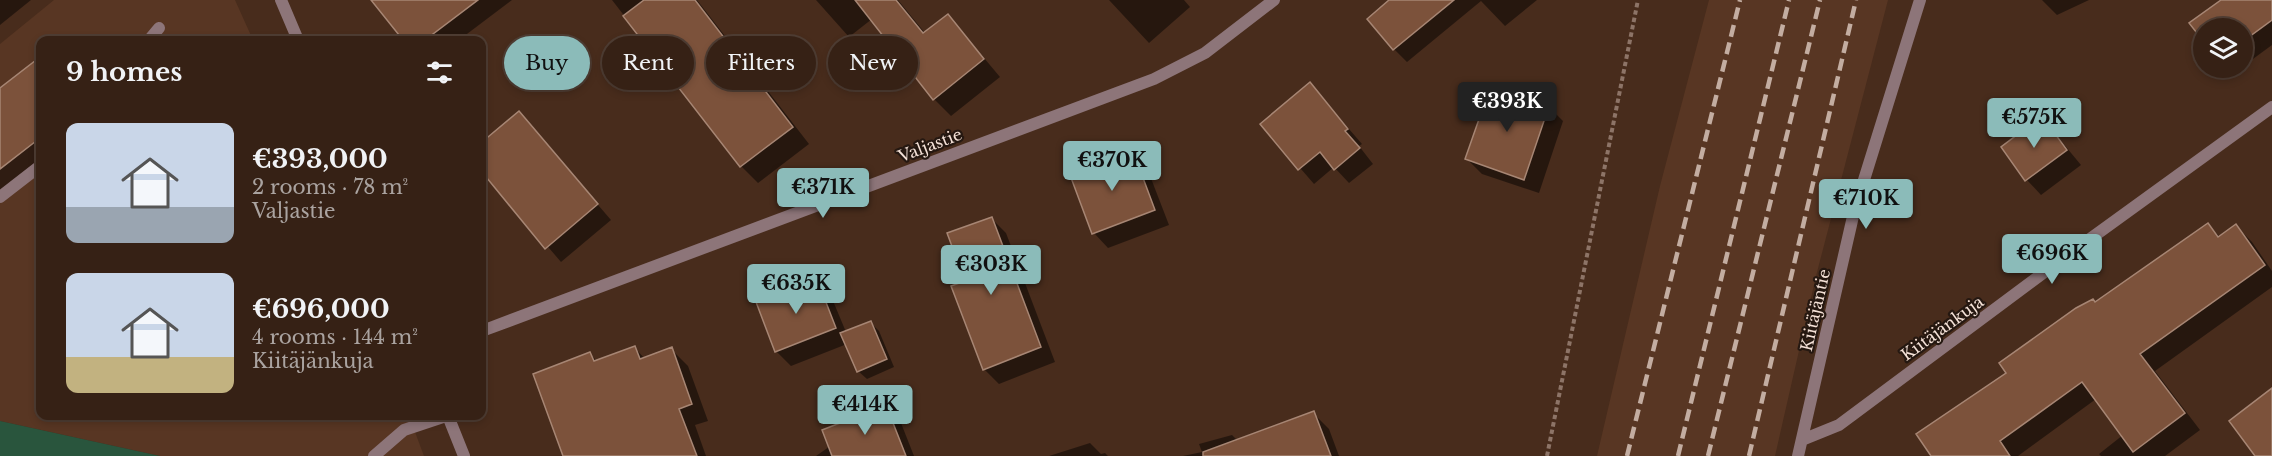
<!DOCTYPE html>
<html lang="en">
<head>
<meta charset="utf-8">
<style>
	body { margin:0; font-family:"Libre Baskerville",serif; background:#3d291e; color:#f1f3f6; height:100vh; display:flex; flex-direction:column; font-size:22px; white-space:nowrap }
	* { box-sizing:border-box; margin:0 }
	p { font-size:20px; color:#aaa3a0 }
	.icon { flex:none; width:33px; height:33px; fill:none; stroke:currentColor; stroke-width:2; stroke-linecap:round; stroke-linejoin:round }
	.map { position:relative; flex:1; overflow:hidden }
	.side { position:absolute; left:36px; top:36px; width:450px; height:384px; display:flex; flex-direction:column; background:#362115; border-radius:12px; box-shadow:0 3px 9px #0003,0 0 0 2px #503e34 }
	.side>* { flex:none }
	.guide { position:absolute; left:504px; top:36px; width:570px; height:54px; display:flex; gap:12px }
	.fabs { position:absolute; left:2193px; top:18px; display:grid; gap:12px }
	.fabs a { display:grid; place-items:center; width:60px; height:60px; border-radius:50%; background:#362115; box-shadow:0 3px 9px #0003,0 0 0 2px #503e34; font-size:30px }
	.price { position:absolute; translate:-50% -51px; padding:0 14px; border-radius:6px; background:#8bbbb9; color:#111; font-size:20px; line-height:39px; filter:drop-shadow(0 2px 3px #0008) }
	.price::after { content:''; position:absolute; left:50%; top:36px; width:18px; height:14px; margin-left:-9px; background:inherit; clip-path:polygon(0 0,100% 0,50% 100%) }
	.price.selected { background:#222; color:#fff }
	ul { padding:0; list-style:none }
	li { display:flex; align-items:center; gap:18px; height:150px; padding:0 30px }
	li span { display:grid; place-items:center; flex:none; width:168px; height:120px; border-radius:12px; color:#555 }
	li>.icon { margin-inline-start:auto }
	span .icon { width:72px; height:72px; fill:#fffc; stroke-width:1 }
	li b { font-size:26px }
	h2 { display:flex; justify-content:space-between; align-items:center; height:72px; padding:0 30px; font-size:26px }
	.pill { padding:0 21px; border-radius:27px; background:#362115; box-shadow:0 3px 9px #0003,0 0 0 2px #503e34; font-size:21px; line-height:54px }
	.pill.selected { background:#8bbbb9; color:#111 }
	.map>svg:first-child { display:block }
	.built { fill:#583623 }
	.green { fill:#29553d }
	.shadow { fill:#0007 }
	.building { fill:#7c523b; stroke:#a78674; stroke-width:1.5 }
	.lines { fill:none; stroke-linecap:round; stroke-linejoin:round }
	.path { stroke:#8d7467; stroke-width:4; stroke-dasharray:4.5 3; stroke-linecap:butt }
	.service { stroke:#8d7579; stroke-width:12 }
	.minor { stroke:#8d7579; stroke-width:12 }
	.tertiary { stroke:#8d7579; stroke-width:12 }
	.rail { stroke:#c3ada1; stroke-width:4.5; stroke-dasharray:12 6; stroke-linecap:butt }
	.labels { text-anchor:middle; dominant-baseline:central; stroke-width:4.5; stroke-linejoin:round; paint-order:stroke }
	.street-label { font-size:16px; fill:#f4e1d7; stroke:#251811 }
</style>
</head>
<body>
<div class="map">
<svg width="2272" height="456" viewBox="0 0 2272 456">
	<rect width="100%" height="100%" fill="#482c1c"/>
	<path class="built" d="M54 0H235L253 40H40V416H409L424 456H160L0 421V44Z
		M1709 0H1888L1816 276 1775 456H1597L1660 186Z"/>
	<path class="green" d="M0 421 160 456H0Z"/>
	<path class="shadow" d="M0 0H31L0 25Z
		M386 0H512L459 40H405L378 7Z
		M612 0H697L809 144 758 183 741 166Z
		M816 0H898L925 33 948 15 1000 77 951 116 934 99 872 19 849 37Z
		M1109 0H1184L1190 7 1149 43Z
		M1391 0H1537L1505 26 1481 1 1407 62 1394 49Z
		M2042 0H2089L2057 15Z
		M2224 0H2272V45L2242 67V28H2204L2191 23Z
		M40 59V164L0 195V90Z
		M2226 68H2242L2233 74Z
		M1310 84 1362 144 1359 146 1373 164 1349 183 1334 167 1314 184 1262 124Z
		M1491 87 1548 106 1563 121 1539 193 1482 174 1467 159Z
		M519 113 611 220 561 262 482 170V144Z
		M2042 118 2081 165 2041 195 2027 180 2003 147Z
		M1132 153 1147 168 1169 225 1108 248 1094 233Z
		M991 218 1006 233 1055 362 999 384 984 369 967 282Z
		M2208 225 2220 237 2236 226 2252 242 2272 271V287L2155 371 2200 430 2165 456H2101L2099 454 2123 435 2096 399 2018 456H1933L2008 374 2095 303Z
		M817 281 831 296 846 332 870 322 879 331 894 367 867 379 858 371 847 344 791 366 776 351Z
		M635 348 645 359 671 349 688 366 708 421 695 425 706 456H574L590 354 597 361Z
		M886 407 901 423 914 456H816Z
		M1313 413 1329 429 1339 456H1183L1202 452 1199 444 1232 435 1238 441Z
		M1090 443 1101 454 1105 453 1108 456H1049Z"/>
	<path class="building" d="M371 0H478L425 40H403Z
		M644 0H695L793 127 740 167 623 16Z
		M855 0H896L923 33 948 14 984 59 933 100Z
		M1389 0H1454L1393 50 1367 19Z
		M2221 0H2272V20L2242 42V28H2204V42L2189 23Z
		M40 57V138L0 169V88Z
		M1310 82 1348 129 1345 131 1360 148 1334 170 1320 152 1298 170 1260 124Z
		M1491 85 1545 104V118L1524 180 1465 159Z
		M519 111 598 204 545 249 482 172V142Z
		M2042 116 2067 150 2025 181 2001 147Z
		M1133 151 1155 210 1092 234 1070 175Z
		M992 217 1041 347 983 370 951 286 965 281 947 233Z
		M2208 223 2218 237 2236 224 2265 265 2140 354 2185 413 2133 452 2082 382 2000 441 2010 456H1931L1916 434 2006 373 1999 363 2076 308 2093 299 2095 302Z
		M817 279 836 328 775 352 756 302Z
		M871 321 887 359 857 372 840 333Z
		M635 346 640 359 672 347 692 404 679 409 697 456H563L533 374 590 352 594 361Z
		M2272 388V456H2255L2229 421Z
		M886 405 906 456H832L822 430Z
		M1314 411 1331 456H1203V452Z"/>
	<g class="lines">
		<path class="path" d="M1547 456 1638 0"/>
		<path class="service" d="M149 40 159 28
			M0 197 40 166
			M374 456 404 430 446 416"/>
		<path class="minor" d="M482 331 1154 79 1205 53 1274 0
			M1802 440 1839 425 2054 265 2272 107
			M1798 456 1854 212 1920 0"/>
		<path class="tertiary" d="M281 0 298 40
			M448 416 464 456"/>
		<path class="rail" d="M1627 456 1740 0
			M1678 456 1789 0
			M1708 456 1820 0
			M1749 456 1856 0"/>
	</g>
	<g class="labels">
		<g class="street-label">
			<text transform="translate(930 145) rotate(-21)">Valjastie</text>
			<text transform="translate(1815 310) rotate(-77)">Kiitäjäntie</text>
			<text transform="translate(1942 328) rotate(-36)">Kiitäjänkuja</text>
		</g>
	</g>
</svg>
<div class="fabs">
<a><svg class="icon" aria-label="layers" viewBox="0 0 24 24"><path d="M12 4l9 5-9 5-9-5zM3 14l9 5 9-5"/></svg></a>
</div>
<b class="price selected" style="left:1507px;top:133px">€393K</b>
<b class="price" style="left:2034px;top:149px">€575K</b>
<b class="price" style="left:1112px;top:192px">€370K</b>
<b class="price" style="left:823px;top:219px">€371K</b>
<b class="price" style="left:1866px;top:230px">€710K</b>
<b class="price" style="left:2052px;top:285px">€696K</b>
<b class="price" style="left:991px;top:296px">€303K</b>
<b class="price" style="left:796px;top:315px">€635K</b>
<b class="price" style="left:865px;top:436px">€414K</b>
<div class="guide">
<a class="pill selected">Buy</a>
<a class="pill">Rent</a>
<a class="pill">Filters</a>
<a class="pill">New</a>
</div>
<section class="side">
<h2>9 homes<svg class="icon" aria-label="filters" viewBox="0 0 24 24"><path d="M4 7h16M4 17h16"/><circle cx="9" cy="7" r="2"/><circle cx="15" cy="17" r="2"/></svg></h2>
<ul>
<li><span style="background:linear-gradient(#c9d6e8 70%,#9aa5b1 0)"><svg class="icon" aria-label="home" viewBox="0 0 24 24"><path d="M3 11l9-7 9 7M6 9v11h12V9"/></svg></span><div><b>€393,000</b><p>2 rooms · 78 m²</p><p>Valjastie</p></div></li>
<li><span style="background:linear-gradient(#c9d6e8 70%,#c2b280 0)"><svg class="icon" aria-label="home" viewBox="0 0 24 24"><path d="M3 11l9-7 9 7M6 9v11h12V9"/></svg></span><div><b>€696,000</b><p>4 rooms · 144 m²</p><p>Kiitäjänkuja</p></div></li>
</ul>
</section>
</div>
</body>
</html>
